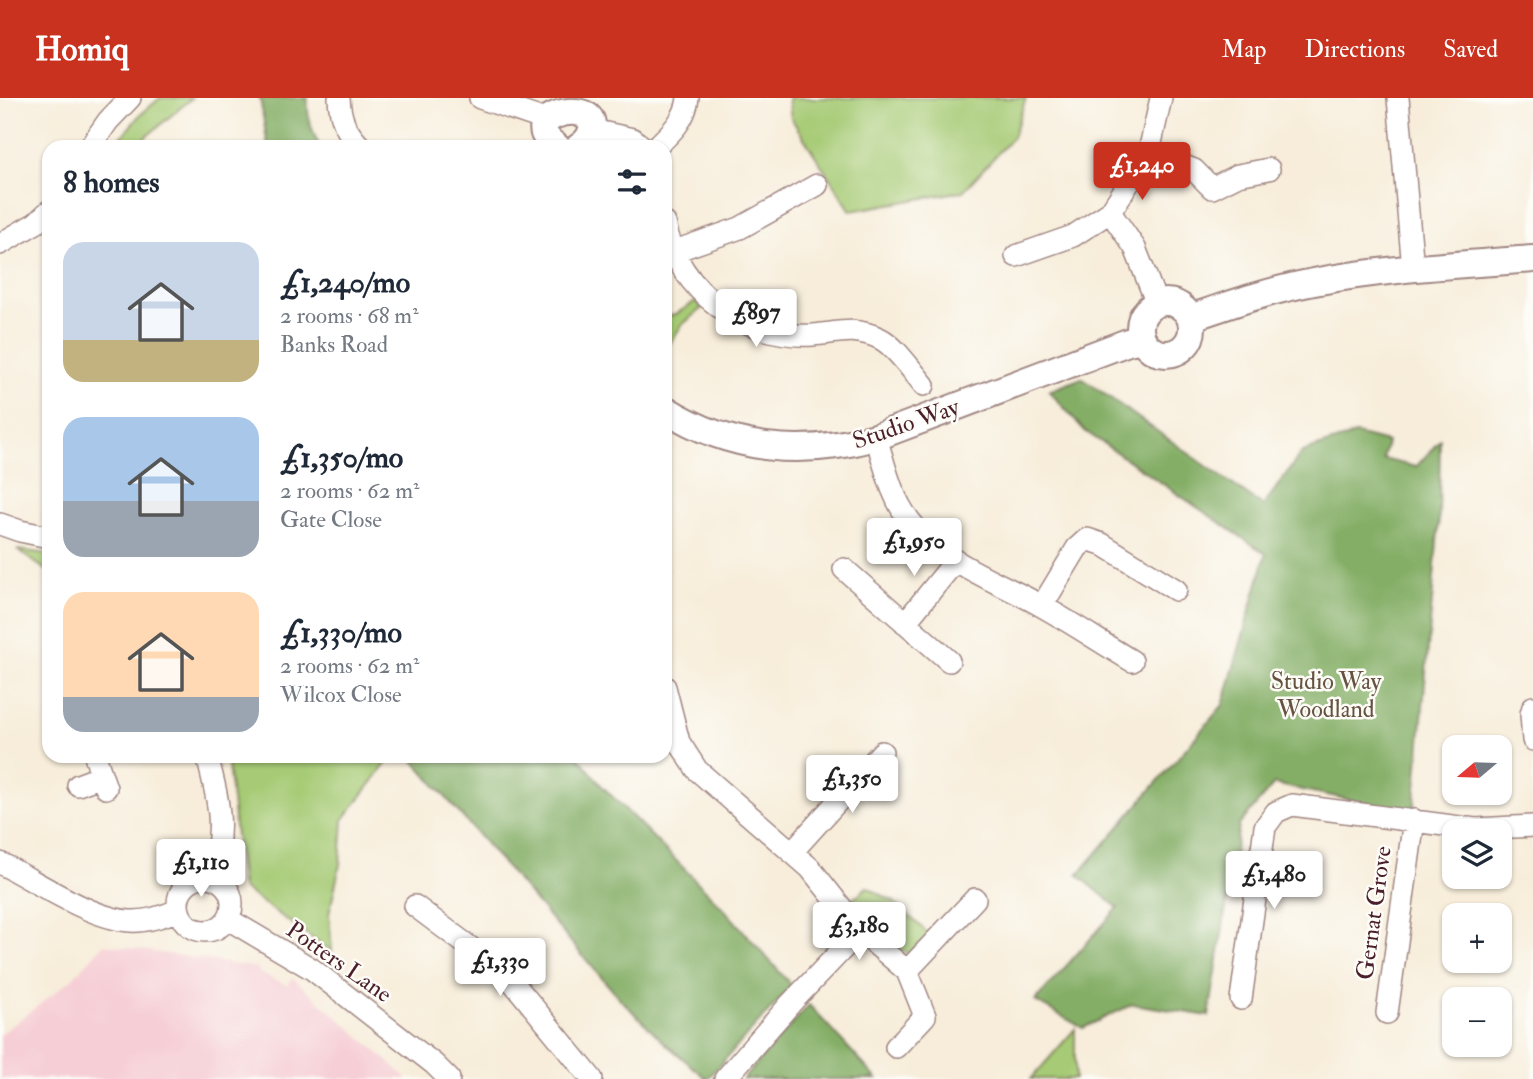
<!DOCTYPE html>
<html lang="en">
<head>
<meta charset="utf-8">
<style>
	body { margin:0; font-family:"IM FELL Double Pica",serif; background:#f6f6f7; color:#1f2937; height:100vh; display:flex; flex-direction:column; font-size:26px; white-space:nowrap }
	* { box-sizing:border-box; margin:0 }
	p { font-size:23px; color:#747a83 }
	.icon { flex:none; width:38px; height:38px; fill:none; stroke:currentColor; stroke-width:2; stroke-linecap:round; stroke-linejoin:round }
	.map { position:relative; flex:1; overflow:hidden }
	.sheet { position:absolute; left:42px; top:42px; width:630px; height:623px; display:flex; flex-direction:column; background:#fff; border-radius:21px; box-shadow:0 2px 5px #0004 }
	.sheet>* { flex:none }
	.needle { width:46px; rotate:251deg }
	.controls { position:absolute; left:1442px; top:637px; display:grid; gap:14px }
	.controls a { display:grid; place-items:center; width:70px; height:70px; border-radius:14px; background:#fff; box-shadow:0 2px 5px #0004; font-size:35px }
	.price { position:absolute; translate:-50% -60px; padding:0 16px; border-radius:7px; background:#fff; color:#222; font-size:23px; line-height:46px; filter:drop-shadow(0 2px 4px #0008) }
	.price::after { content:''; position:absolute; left:50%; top:42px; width:21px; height:16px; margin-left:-10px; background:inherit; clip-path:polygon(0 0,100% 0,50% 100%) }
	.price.current { background:#c8321e; color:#fff }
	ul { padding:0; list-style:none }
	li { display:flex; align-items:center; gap:21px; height:175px; padding:0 21px }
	li span { display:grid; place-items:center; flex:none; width:196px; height:140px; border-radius:21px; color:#555 }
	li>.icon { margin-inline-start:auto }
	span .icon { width:84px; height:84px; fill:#fffc; stroke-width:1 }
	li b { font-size:30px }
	h2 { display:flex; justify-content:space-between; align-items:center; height:84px; padding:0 21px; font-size:30px }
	header { display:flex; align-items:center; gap:42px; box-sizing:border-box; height:98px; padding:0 35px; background:#c8321e; color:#fff }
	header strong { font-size:33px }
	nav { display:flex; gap:38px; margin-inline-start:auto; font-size:24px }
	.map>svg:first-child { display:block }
	.built { fill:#f6cfd6 }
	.green { fill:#a6ca74; stroke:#787450; stroke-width:2 }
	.forest { fill:#84ae66; stroke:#676648; stroke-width:2 }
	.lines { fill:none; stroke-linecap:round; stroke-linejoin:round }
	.minor-casing { stroke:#a08682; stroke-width:24 }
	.tertiary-casing { stroke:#a08682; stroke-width:30 }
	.minor { stroke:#fff; stroke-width:21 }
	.tertiary { stroke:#fff; stroke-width:26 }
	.labels { text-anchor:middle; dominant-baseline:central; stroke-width:5; stroke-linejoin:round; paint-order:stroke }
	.street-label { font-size:24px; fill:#4a1f2b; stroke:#fdfcf7 }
	.park-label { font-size:24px; fill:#665241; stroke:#fdfcf7 }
</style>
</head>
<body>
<header>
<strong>Homiq</strong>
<nav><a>Map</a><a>Directions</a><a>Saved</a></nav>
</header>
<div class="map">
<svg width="1533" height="981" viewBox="0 0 1533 981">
	<rect width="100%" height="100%" fill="#fdfcf7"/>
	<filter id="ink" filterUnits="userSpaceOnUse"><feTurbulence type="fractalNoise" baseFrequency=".0143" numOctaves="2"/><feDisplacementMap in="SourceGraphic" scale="14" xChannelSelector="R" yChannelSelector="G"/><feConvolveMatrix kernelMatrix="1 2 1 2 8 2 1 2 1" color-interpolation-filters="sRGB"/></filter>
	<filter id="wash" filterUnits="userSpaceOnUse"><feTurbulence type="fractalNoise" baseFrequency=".00686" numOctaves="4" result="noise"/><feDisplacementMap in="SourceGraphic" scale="28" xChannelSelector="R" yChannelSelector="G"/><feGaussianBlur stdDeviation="1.57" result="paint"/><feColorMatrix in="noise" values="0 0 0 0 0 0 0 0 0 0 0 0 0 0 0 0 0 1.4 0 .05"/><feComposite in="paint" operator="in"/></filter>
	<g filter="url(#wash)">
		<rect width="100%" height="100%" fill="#f7edda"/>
		<path class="built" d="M104 846 259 870 258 874 287 887 293 880 408 981H0V937L71 882Z"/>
		<path class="green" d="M160 0H192L134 49H113L139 18Z
			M788 0H1026L1013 39 963 93 851 113 791 20Z
			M696 203 702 210 682 227 665 253V219L676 216Z
			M17 452 49 456V474Z
			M227 658H380L386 666 343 722 340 766 329 816 332 854 242 790Z
			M867 789 893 803 930 837 910 855C891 856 859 819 850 804Z
			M1075 931V981H1031Z"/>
		<path class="forest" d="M260 0H308C306 18 312 33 320 49H268Z
			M1082 280 1263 408 1302 354 1356 336 1387 344 1383 361 1416 369 1440 342 1439 420 1414 715 1274 686 1239 727 1209 918 1133 906 1083 930 1035 903 1118 810 1078 777 1223 607 1266 456 1085 333 1049 293Z
			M410 658H578L602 688 724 811 792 888 707 981 667 947 621 902Z
			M809 907 877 981H743Z"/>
	</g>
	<g filter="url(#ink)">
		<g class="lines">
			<defs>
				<path id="minor" d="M339 0C340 21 346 34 361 49
					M480 0 545 22
					M1398 0 1413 171
					M592 32 633 41 643 49
					M90 49 108 23 130 0
					M656 49C671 35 686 21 688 0
					M1149 54 1194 72 1212 90 1238 77 1269 71
					M665 125C678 194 745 241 813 237 839 235 856 228 881 241 895 248 913 274 924 287
					M0 146 36 125 49 113
					M675 153 740 130 817 87
					M1016 158 1073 138 1110 114
					M1157 206 1135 150 1110 114 1149 54 1161 0
					M876 339C885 368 891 399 910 423 941 464 997 483 1040 507 1072 525 1102 545 1132 563
					M0 426 20 433 49 439
					M844 471 949 563
					M1042 508 1077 450 1087 441 1102 446 1176 492
					M905 525 956 462
					M665 589 679 644 697 672 810 770 860 833
					M1533 609 1531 616 1533 642
					M95 658 106 690
					M207 658C219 704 226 731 211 779
					M78 687 102 678
					M792 754 882 654
					M0 765C36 783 91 821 130 823 145 824 164 818 178 812
					M178 806a27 27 0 1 1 54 0a27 27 0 1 1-54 0Z
					M415 808 507 877 592 981
					M228 821 312 871 434 966 449 981
					M1241 901 1265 729 1276 714 1292 707 1475 731 1533 728
					M1387 915 1414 722
					M896 949 925 918 907 873
					M725 981 791 905 860 833 907 873 975 801"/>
				<path id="tertiary" d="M557 49C513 19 589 0 592 26 593 36 587 44 579 49
					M1140 230a26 26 0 1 1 52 0a26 26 0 1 1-52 0Z
					M1190 220C1231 206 1271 192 1314 184 1386 170 1460 167 1533 161
					M665 311C732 353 801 359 876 339L1128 244 1142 241"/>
			</defs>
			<use href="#minor" class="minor-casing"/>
			<use href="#tertiary" class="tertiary-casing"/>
			<use href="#minor" class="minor"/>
			<use href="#tertiary" class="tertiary"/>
		</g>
	</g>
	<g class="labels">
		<g class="street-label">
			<text transform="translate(906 326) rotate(-19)">Studio Way</text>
			<text transform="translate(1374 815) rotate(-82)">Gernat Grove</text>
			<text transform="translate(339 864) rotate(35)">Potters Lane</text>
		</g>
		<g class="park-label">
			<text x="1326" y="583">Studio Way<tspan x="1326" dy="28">Woodland</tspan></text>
		</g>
	</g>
</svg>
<div class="controls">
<a><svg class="needle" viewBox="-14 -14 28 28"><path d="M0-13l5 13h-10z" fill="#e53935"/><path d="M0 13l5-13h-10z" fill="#747a83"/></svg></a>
<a><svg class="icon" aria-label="layers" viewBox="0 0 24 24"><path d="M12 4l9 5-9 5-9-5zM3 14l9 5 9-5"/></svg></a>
<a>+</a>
<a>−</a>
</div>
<b class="price current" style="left:1142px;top:104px">£1,240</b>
<b class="price" style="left:756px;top:251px">£897</b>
<b class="price" style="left:914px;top:480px">£1,950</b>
<b class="price" style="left:852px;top:717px">£1,350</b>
<b class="price" style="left:201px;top:801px">£1,110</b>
<b class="price" style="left:1274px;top:813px">£1,480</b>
<b class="price" style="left:859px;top:864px">£3,180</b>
<b class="price" style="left:500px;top:900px">£1,330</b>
<section class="sheet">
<h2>8 homes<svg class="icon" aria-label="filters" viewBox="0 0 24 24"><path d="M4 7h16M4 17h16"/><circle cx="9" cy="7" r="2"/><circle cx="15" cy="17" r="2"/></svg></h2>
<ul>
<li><span style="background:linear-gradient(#c9d6e8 70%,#c2b280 0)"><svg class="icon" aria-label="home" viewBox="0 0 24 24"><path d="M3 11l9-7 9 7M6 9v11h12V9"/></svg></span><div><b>£1,240/mo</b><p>2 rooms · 68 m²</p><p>Banks Road</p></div></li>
<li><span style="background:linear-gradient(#a9c7e8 60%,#9aa5b1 0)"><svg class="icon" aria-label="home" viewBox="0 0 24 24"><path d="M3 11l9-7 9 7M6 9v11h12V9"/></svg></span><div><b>£1,350/mo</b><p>2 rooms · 62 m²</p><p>Gate Close</p></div></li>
<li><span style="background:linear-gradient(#ffd9b3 75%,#9aa5b1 0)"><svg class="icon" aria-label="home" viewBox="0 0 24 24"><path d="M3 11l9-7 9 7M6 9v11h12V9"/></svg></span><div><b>£1,330/mo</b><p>2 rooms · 62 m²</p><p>Wilcox Close</p></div></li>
</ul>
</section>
</div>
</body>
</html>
